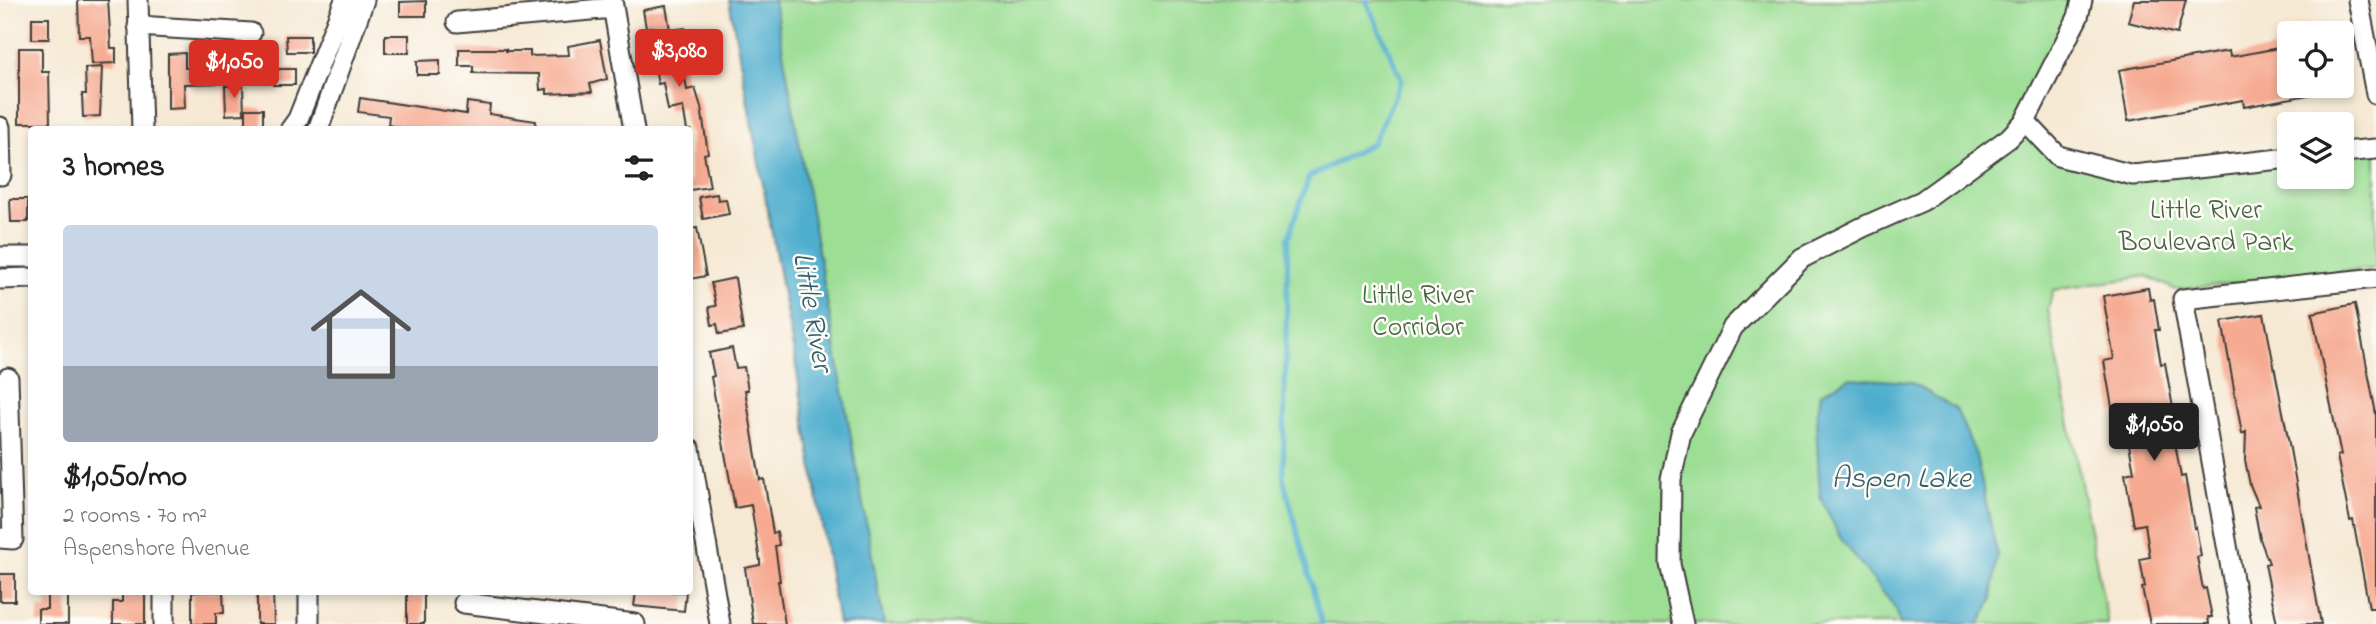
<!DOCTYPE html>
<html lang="en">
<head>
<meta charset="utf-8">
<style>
	body { margin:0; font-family:"Indie Flower",sans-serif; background:#f2f2f2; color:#202124; height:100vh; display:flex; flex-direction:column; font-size:26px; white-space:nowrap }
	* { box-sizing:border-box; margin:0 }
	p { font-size:23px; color:#757577 }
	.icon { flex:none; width:38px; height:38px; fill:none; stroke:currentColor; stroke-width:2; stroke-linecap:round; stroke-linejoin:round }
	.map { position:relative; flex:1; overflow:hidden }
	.details { position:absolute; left:28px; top:126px; width:665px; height:469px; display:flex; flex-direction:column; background:#fff; border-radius:7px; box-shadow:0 4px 10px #0003 }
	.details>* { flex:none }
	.buttons { position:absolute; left:2277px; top:21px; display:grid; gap:14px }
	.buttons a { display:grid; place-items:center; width:77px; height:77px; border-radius:7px; background:#fff; box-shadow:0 4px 10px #0003; font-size:35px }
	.price { position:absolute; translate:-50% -60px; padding:0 16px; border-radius:7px; background:#d93025; color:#fff; font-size:23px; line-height:46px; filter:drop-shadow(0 2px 4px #0008) }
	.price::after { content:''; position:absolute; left:50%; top:42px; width:21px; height:16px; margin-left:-10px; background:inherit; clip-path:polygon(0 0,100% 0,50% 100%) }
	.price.selected { background:#222; color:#fff }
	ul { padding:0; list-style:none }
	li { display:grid; align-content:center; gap:14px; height:371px; padding:0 35px }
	li span { display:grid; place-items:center; height:217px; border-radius:7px; color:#555 }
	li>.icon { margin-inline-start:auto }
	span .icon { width:126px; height:126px; fill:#fffc; stroke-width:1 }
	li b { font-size:30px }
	h2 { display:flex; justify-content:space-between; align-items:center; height:84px; padding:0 35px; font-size:30px }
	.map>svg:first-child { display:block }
	.green { fill:#9dde95; stroke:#5c7d58; stroke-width:2 }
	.water { fill:#4faece; stroke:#366575; stroke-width:2 }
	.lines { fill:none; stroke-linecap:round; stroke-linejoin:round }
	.stream { stroke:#4faece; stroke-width:5 }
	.building { fill:#f6aa91 }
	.minor-casing { stroke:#3d3b38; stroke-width:23 }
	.minor { stroke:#fff; stroke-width:19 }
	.labels { text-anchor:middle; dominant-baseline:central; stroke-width:5; stroke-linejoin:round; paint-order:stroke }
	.park-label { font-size:28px; fill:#496046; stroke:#fdfcf7 }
	.water-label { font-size:30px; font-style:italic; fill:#335e6c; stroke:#fdfcf7 }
</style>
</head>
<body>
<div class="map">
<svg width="2376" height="624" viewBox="0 0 2376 624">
	<rect width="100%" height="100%" fill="#fdfcf7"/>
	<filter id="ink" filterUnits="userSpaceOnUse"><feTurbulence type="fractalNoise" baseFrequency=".0143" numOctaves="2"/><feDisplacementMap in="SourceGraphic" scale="14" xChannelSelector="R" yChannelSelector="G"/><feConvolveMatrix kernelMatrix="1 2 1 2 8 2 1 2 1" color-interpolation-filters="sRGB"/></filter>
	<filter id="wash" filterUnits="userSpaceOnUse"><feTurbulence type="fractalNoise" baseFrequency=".00686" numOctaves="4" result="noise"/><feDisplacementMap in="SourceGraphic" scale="28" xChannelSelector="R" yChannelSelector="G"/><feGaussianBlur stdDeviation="1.57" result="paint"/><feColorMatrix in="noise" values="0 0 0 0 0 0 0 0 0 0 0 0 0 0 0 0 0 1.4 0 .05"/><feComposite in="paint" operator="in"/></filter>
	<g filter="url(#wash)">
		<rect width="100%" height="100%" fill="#f6e9d4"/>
		<path class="green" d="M729 0H2082L2025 121 2058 156 2134 175 2289 158V177H2342V152L2376 149V268L2176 290 2147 276 2053 290 2048 310 2108 624H838L794 353Z"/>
		<path class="water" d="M729 0H774L884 624H838L794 353Z
			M1849 378 1911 382 1956 409 1976 455 1997 554 1992 601 1979 624H1900L1896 609 1841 539 1820 497 1816 423 1821 393Z"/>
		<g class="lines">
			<path class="stream" d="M1322 624 1283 477 1288 239 1309 177 1373 143 1402 80 1366 0"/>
		</g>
		<g id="blocks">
			<path class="building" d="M78 0H108L111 48H116V63L92 64 90 36H79Z
				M2134 0H2186L2177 34 2128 22Z
				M426 1V16H400V2Z
				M666 6 670 30 685 28 688 46 680 48 687 90 695 88 701 107 708 153 704 154 710 187 690 190V130H687L683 107 668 110 663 83 658 84 654 63 658 62 652 27 646 28 643 10Z
				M32 18H49V39H32Z
				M385 35H409V53H385Z
				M286 36H310V52H287Z
				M600 40 607 79 590 84 592 92 547 94V89L540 90 539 74 473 73V66H459V49H506V51H530V56L569 55 568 46Z
				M2289 46V86H2318L2319 93 2244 107 2243 100 2128 121 2119 70 2229 51 2230 57Z
				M19 48H42V72H49L50 123H19Z
				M185 53V68L225 67V83L184 84 185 108 168 109V54Z
				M440 60V75H417V61Z
				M102 67 100 116 83 117 82 94H86L85 68Z
				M273 69H295V85H273Z
				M243 85 244 114 226 115 225 86Z
				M360 98 466 114 467 102 490 105 489 114 536 121 535 130H413L388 125 389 116 358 112Z
				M246 109H263V130H246Z
				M717 194 718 200 726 199 729 214 703 219 699 197Z
				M10 199H28V222H11Z
				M697 228 706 276 690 279V229Z
				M735 278 743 330 719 334 717 324 712 325 709 307 716 306 711 283Z
				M2148 288 2150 300 2154 299 2159 330H2155L2161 364 2165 363 2170 391 2179 442 2175 443 2181 477 2185 476 2194 528 2196 527 2201 556 2197 557 2203 589 2206 588 2212 617H2208L2209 624H2150L2142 588 2145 587 2140 559 2150 557 2145 524 2134 526 2125 474 2134 472 2123 412 2113 413 2104 361 2114 359 2103 296Z
				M2355 304 2376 414V608H2369L2353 520 2350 521 2337 456 2341 455 2312 313Z
				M2264 314 2288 438 2321 624H2277L2265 564 2269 563 2260 539 2254 507 2259 506 2250 485 2245 460 2246 432 2242 434 2222 321Z
				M732 348 736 368 744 367 748 390H745L760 480 764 479 773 533 777 532 779 545 775 546 780 581H778L785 624H753L745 568 760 565V561L751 505 735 508 711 377 714 376 709 353Z
				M0 574H15V601H0Z
				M47 592H68V624H38V609H47Z
				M122 592H145V624H113V602H122Z
				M192 592H223L224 613H216V624H192Z
				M257 592H273L274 624H257Z
				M407 592H424V624H407Z
				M636 592H686L684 611 634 606Z"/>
		</g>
	</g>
	<g filter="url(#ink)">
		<use href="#blocks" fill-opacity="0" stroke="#3d3b38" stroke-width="2"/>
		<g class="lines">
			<defs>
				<path id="minor" d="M138 0 142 130
					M612 0 634 130
					M2358 0 2376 94
					M457 22 613 8
					M138 26 251 33
					M2025 121 2058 156 2133 175 2289 158
					M0 127 1 175
					M290 130 298 119 345 0
					M318 130 364 0
					M2342 152 2376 149
					M0 257H32
					M0 279 32 278
					M690 449 720 624
					M0 538 13 539 8 378
					M164 592V624
					M464 603 635 624
					M309 624V592
					M1683 624 1670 564 1671 479 1681 433 1733 327 1802 258 1863 227 1922 201 2009 138 2025 121 2078 17 2082 0
					M2241 624 2183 299 2376 278"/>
			</defs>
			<use href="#minor" class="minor-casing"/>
			<use href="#minor" class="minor"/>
		</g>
	</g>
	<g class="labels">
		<g class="park-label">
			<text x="2206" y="211">Little River<tspan x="2206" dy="32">Boulevard Park</tspan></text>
			<text x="1418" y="296">Little River<tspan x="1418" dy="32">Corridor</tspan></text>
		</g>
		<g class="water-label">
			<text transform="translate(811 312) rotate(80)">Little River</text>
			<text x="1901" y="480">Aspen Lake</text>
		</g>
	</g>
</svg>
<div class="buttons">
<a><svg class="icon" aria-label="locate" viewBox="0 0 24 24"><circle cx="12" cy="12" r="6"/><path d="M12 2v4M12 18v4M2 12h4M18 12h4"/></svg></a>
<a><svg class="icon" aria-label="layers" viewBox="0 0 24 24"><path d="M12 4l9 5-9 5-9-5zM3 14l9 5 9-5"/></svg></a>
</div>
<b class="price" style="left:679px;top:89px">$3,080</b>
<b class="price" style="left:234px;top:100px">$1,050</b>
<b class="price selected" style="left:2154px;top:463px">$1,050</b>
<section class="details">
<h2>3 homes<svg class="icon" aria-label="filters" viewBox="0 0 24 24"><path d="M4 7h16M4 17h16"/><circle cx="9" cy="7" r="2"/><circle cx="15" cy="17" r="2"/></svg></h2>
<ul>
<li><span style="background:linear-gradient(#c9d6e8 65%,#9aa5b1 0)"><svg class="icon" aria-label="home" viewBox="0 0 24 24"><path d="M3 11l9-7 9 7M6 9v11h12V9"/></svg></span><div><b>$1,050/mo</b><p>2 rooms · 70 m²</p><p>Aspenshore Avenue</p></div></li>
</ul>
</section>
</div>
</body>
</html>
